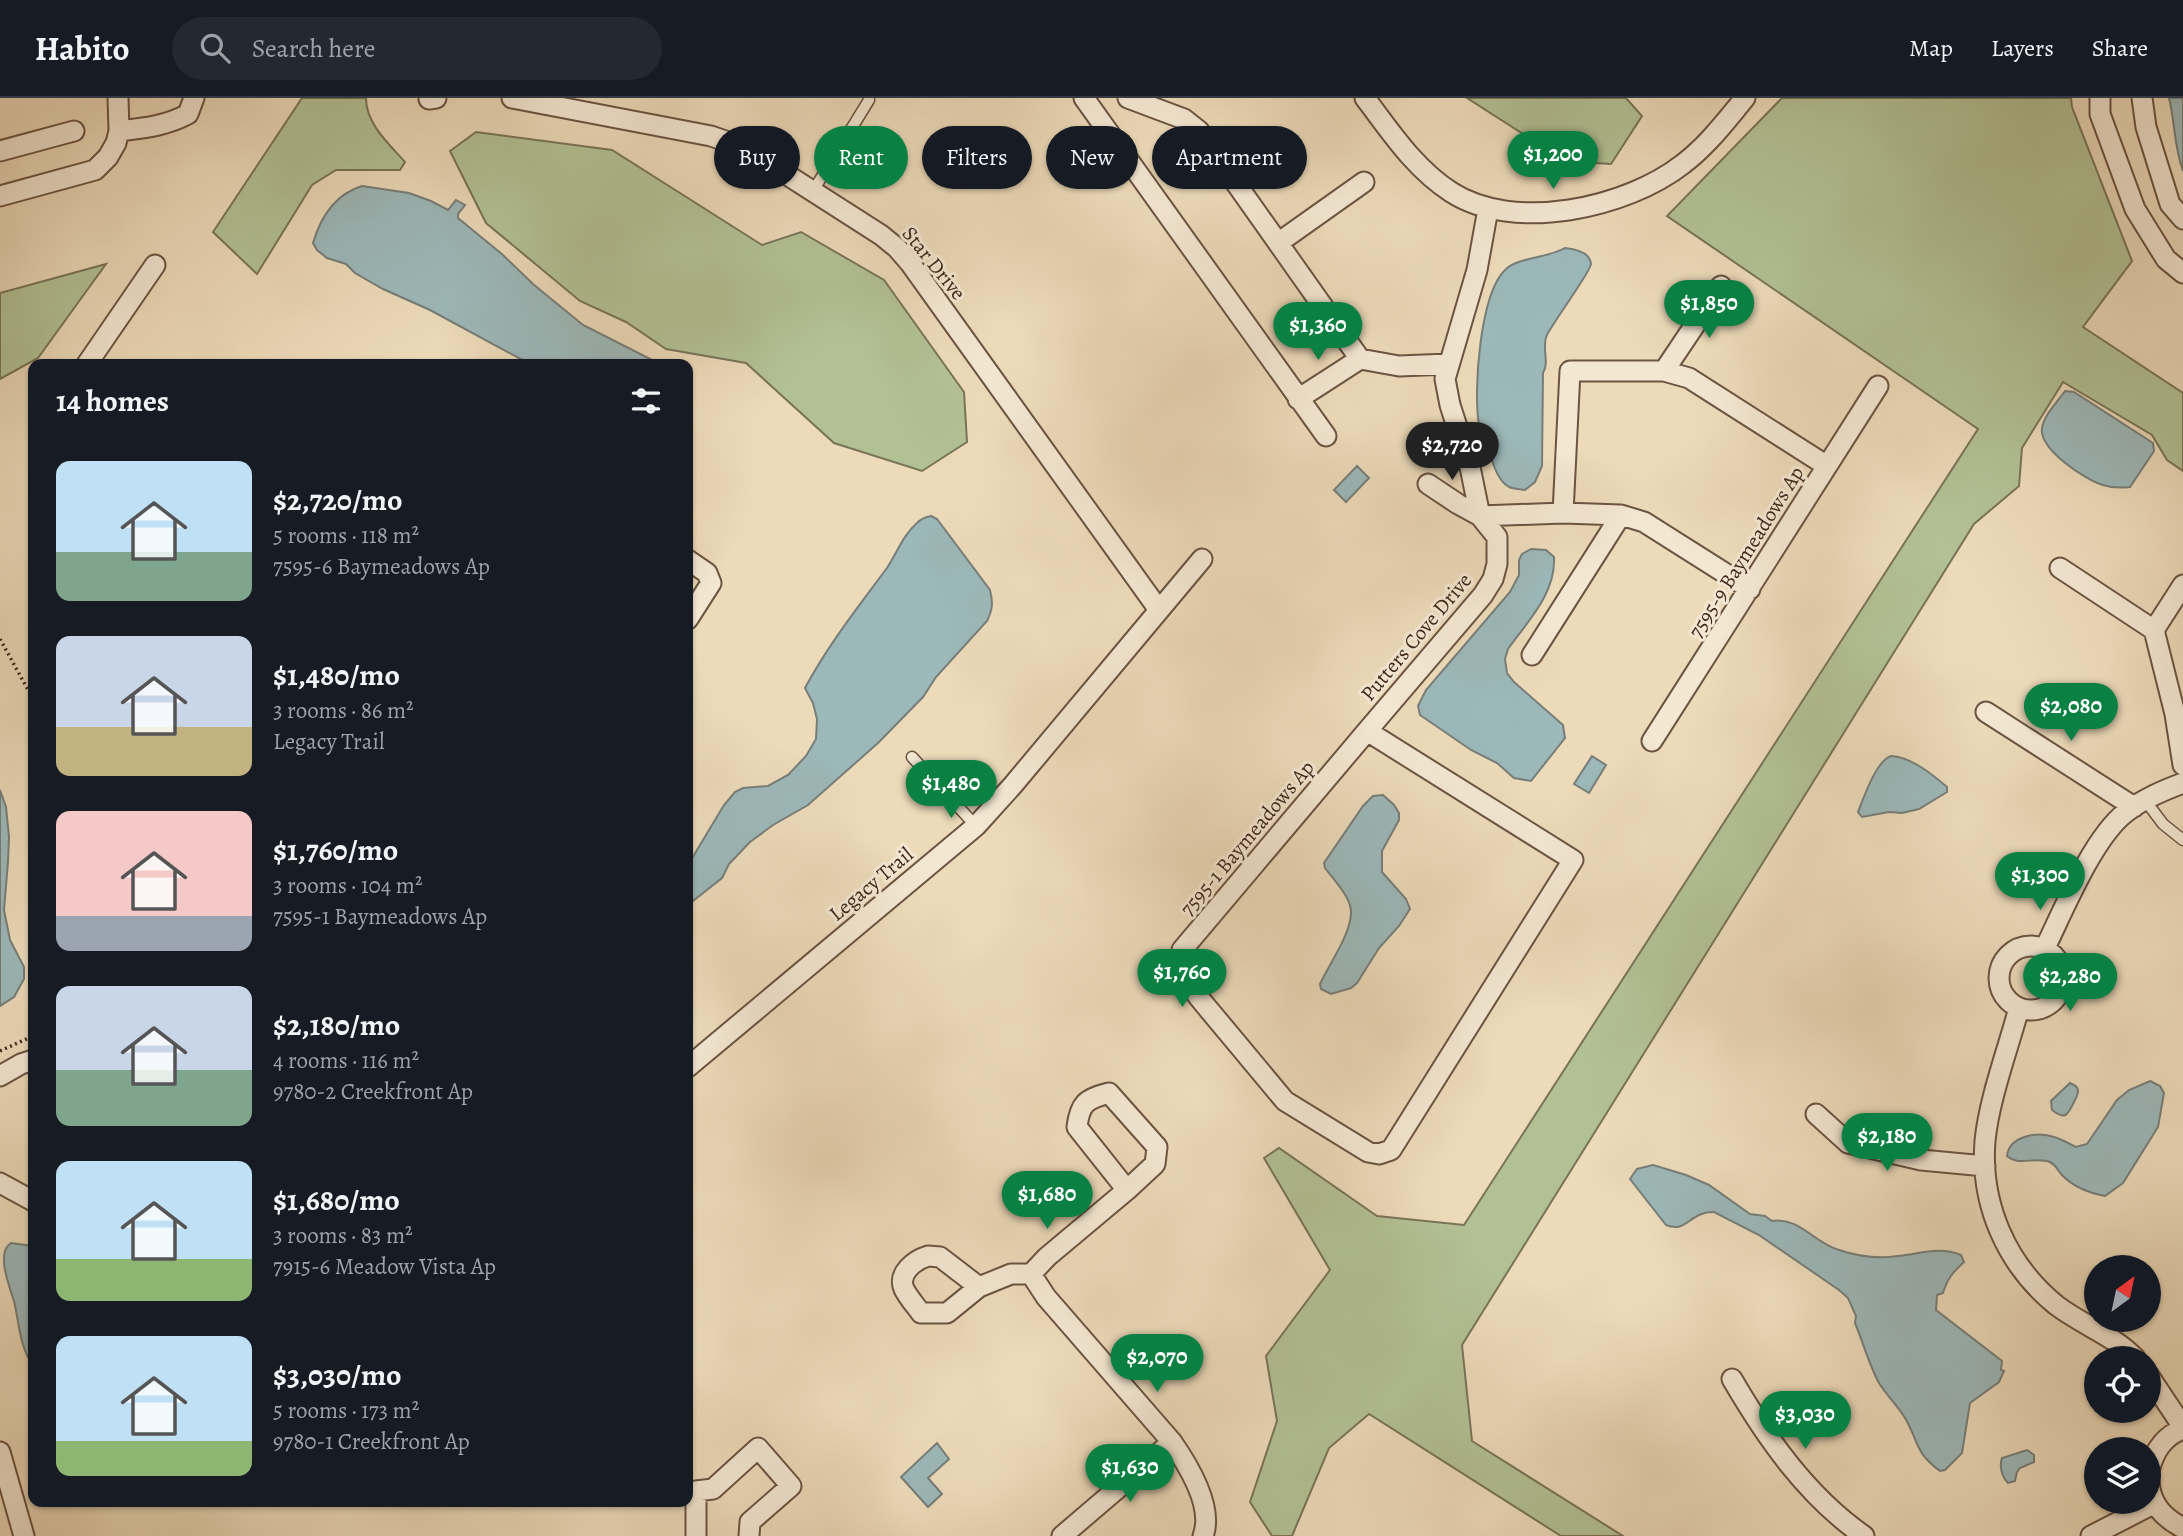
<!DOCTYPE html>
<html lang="en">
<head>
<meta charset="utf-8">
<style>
	body { margin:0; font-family:Alegreya,serif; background:#242831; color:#f1f3f6; height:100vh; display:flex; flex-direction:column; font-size:26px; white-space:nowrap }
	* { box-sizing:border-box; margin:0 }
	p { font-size:23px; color:#9ea1a6 }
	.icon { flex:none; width:38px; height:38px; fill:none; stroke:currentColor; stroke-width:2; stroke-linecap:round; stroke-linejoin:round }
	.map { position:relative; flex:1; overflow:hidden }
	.sheet { position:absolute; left:28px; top:261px; width:665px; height:1148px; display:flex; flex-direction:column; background:#171b24; border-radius:14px; box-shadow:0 2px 5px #0004 }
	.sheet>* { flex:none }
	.banner { position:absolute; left:714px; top:28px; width:665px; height:63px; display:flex; gap:14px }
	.needle { width:46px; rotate:33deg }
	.tools { position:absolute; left:2084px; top:1157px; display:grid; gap:14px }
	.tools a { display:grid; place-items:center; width:77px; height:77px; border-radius:50%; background:#171b24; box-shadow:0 2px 5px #0004; font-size:35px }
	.price { position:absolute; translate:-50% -60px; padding:0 16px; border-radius:24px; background:#0b8043; color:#fff; font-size:23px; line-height:46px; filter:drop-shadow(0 2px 4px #0008) }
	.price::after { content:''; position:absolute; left:50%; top:42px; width:21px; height:16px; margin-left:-10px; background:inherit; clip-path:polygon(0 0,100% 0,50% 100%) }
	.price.active { background:#222; color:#fff }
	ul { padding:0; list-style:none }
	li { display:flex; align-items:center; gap:21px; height:175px; padding:0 28px }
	li span { display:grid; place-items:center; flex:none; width:196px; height:140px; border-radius:14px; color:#555 }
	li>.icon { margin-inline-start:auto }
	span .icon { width:84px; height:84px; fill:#fffc; stroke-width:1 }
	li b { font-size:30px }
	h2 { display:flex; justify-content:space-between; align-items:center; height:84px; padding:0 28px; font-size:30px }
	.tag { padding:0 24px; border-radius:32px; background:#171b24; box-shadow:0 2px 5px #0004; font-size:24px; line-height:63px }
	.tag.active { background:#0b8043; color:#fff }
	header { display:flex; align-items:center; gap:42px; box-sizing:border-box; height:98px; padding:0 35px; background:#171b24; border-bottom:2px solid #363941 }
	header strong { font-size:33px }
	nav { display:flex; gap:38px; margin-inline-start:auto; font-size:24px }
	.search { width:490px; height:63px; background:#242831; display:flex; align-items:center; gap:18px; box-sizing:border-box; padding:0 24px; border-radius:38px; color:#9ea1a6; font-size:26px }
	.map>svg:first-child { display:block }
	.green { fill:#b2c194; stroke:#797457; stroke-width:2 }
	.water { fill:#9cb8b9; stroke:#777e79; stroke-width:2 }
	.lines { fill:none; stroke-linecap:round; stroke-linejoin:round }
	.service-casing { stroke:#6b5442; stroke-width:13 }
	.minor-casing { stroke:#6b5442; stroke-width:23 }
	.path { stroke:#40271a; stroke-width:3.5; stroke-dasharray:2 3.5; stroke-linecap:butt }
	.service { stroke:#f3e7d2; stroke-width:10 }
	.minor { stroke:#f3e7d2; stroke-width:19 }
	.labels { text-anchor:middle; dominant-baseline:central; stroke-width:6; stroke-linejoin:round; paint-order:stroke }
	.street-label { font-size:21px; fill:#40271a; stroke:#f3e7d2 }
</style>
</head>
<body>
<header>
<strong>Habito</strong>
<div class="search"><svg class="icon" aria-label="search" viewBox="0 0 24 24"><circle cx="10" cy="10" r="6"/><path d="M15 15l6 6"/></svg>Search here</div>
<nav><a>Map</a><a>Layers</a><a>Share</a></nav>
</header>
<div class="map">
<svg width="2183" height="1438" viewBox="0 0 2183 1438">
	<rect width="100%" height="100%" fill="#ecdab9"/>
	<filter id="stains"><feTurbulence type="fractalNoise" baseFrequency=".00286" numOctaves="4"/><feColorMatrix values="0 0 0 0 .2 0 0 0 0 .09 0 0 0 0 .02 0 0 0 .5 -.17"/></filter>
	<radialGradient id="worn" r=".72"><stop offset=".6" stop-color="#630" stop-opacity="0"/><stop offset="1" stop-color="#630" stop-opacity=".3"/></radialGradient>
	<path class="green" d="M302 0H366C366 26 389 46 405 64L400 72H336L312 87 257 176 213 134Z
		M1467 0H1626L1642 18 1611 66 1565 63Z
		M1782 0H2071L2072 9 2132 163 2083 229 2183 295V373L2167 362 2152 337 2063 284 2022 350 2019 388 1974 426 1462 1247 1472 1343 1623 1438H1561L1369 1316 1329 1350 1292 1438H1272L1250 1404 1277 1323 1266 1258 1330 1172 1264 1060 1279 1050 1377 1118 1464 1127 1978 331 1667 118Z
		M476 34 612 52 762 147 801 134 884 182 964 294 967 344 922 373 834 345 746 265 666 251 626 224 580 203 486 125 450 53Z
		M106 166 38 260 0 281V195Z"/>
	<path class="water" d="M2169 0H2183V73C2174 49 2175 24 2169 0Z
		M362 88 409 95 431 103 448 112 456 102 465 107 458 116V120L503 157 533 186 583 227 660 266 528 265 430 212 383 191 355 175 346 166 327 160 317 152 313 145C321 118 336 96 362 88Z
		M1565 150C1575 151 1590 154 1591 166 1591 173 1552 226 1547 237 1541 249 1550 264 1543 275L1542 368 1535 384 1525 392C1520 391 1514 391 1509 389 1500 384 1495 372 1492 362 1488 351 1481 339 1479 327 1473 293 1480 196 1505 172 1518 159 1548 160 1565 150Z
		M2065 293 2074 294 2153 345 2154 353 2130 389C2121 390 2112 390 2103 387 2085 382 2039 351 2042 330 2044 317 2058 303 2065 293Z
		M1357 368 1369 380 1346 404 1334 392Z
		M931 418 937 421 990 492C993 504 993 511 987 523L936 579 923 599 878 645 808 707 773 727 750 744 729 766 722 780 688 807V767L724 707 735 694 743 690 768 688 788 677 806 658 816 641 817 621 813 605 805 590C828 547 858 509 887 470 897 455 903 437 917 425 921 421 925 419 931 418Z
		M1531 451 1546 452 1554 459C1556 495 1528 523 1508 551L1505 561 1507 575 1514 584 1563 627 1565 640 1531 683 1514 680 1497 665 1471 652 1420 617 1418 608 1426 592 1510 494 1519 477V462L1522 456Z
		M1592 658 1606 667 1589 695 1574 686Z
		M1891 658C1911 659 1932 676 1947 689V694L1919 711 1902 715 1889 714 1862 719 1858 714C1864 699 1876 663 1891 658Z
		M0 692 6 709 9 739 8 764 4 812 10 842 24 869V881L14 899 0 908Z
		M1383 697 1394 707 1399 715V722L1382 753V774L1406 801 1410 811 1399 828 1379 850 1357 885 1351 890 1331 896 1321 891 1320 886C1329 866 1352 835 1351 813 1350 798 1333 781 1325 770L1324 765 1363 708 1373 698Z
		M2150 983 2160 988 2164 995 2158 1029 2123 1085 2105 1098C2089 1095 2072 1088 2061 1076 2057 1071 2056 1067 2050 1064 2035 1058 2020 1069 2007 1058 2009 1038 2038 1033 2054 1039 2062 1041 2069 1046 2076 1049L2087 1046 2117 1002 2129 992Z
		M2070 985C2081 989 2079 995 2074 1004 2068 1016 2066 1023 2052 1012L2051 1003Z
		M1653 1067 1686 1077 1709 1087 1750 1116 1765 1118 1772 1123C1800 1119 1814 1145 1839 1152 1857 1158 1879 1161 1898 1158 1920 1156 1939 1148 1961 1157L1964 1164C1953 1174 1947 1181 1943 1195L1937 1197 1936 1212 2002 1263 2001 1272 2004 1273 1999 1284 1970 1305 1962 1355 1945 1372 1940 1373C1915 1355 1919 1344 1905 1320 1898 1308 1887 1298 1879 1285 1869 1267 1863 1244 1855 1225L1856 1218 1848 1200 1839 1192 1759 1137 1714 1114C1690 1113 1687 1136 1666 1127L1630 1081 1637 1071Z
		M11 1145 33 1148V1267C20 1251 19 1224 14 1203 10 1191 5 1177 4 1165 4 1156 4 1150 11 1145Z
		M937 1345 949 1361 928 1380 942 1396 928 1409 901 1379Z
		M2027 1352 2034 1357V1364L2020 1370 2017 1374 2015 1383 2008 1385C2002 1379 1999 1368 2002 1360Z"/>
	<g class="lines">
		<defs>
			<path id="service" d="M813 93 869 2
				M912 659 976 728
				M2145 702 2163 726 2183 742"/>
			<path id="minor" d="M512 0 711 38 734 46 756 57 881 137 897 150 910 165 1159 512
				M1084 0 1326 338
				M1128 0 1184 21 1199 33 1360 261 1399 268 1449 266
				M1365 0C1391 34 1414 70 1451 94 1514 135 1627 110 1683 66 1707 48 1725 24 1745 0
				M2100 0V16L2135 111 2166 161 2183 175
				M2142 0 2146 29 2170 106 2183 121
				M429 1 436 0
				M119 33C144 30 166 28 188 16L194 0
				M0 53 74 33
				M0 98 95 72 108 59 116 45 119 33 118 0
				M1278 145 1364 84
				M87 266 155 167
				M1664 273 1721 188
				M1298 301 1360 261
				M1428 386 1458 406 1480 418 1563 415 1621 417 1644 424 1750 491
				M1563 415 1570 273H1664L1689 280 1827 368
				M688 462 707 475 711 485 688 521
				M2060 470 2154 532
				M2154 532 2175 616 2183 667
				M2154 532 2183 487
				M1532 557 1621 417
				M1986 614 2134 709
				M1367 633 1573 762 1391 1052 1379 1056 1368 1054 1285 1003 1200 901 1179 872 1182 852Z
				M1367 633 1483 497 1493 481 1497 466V439L1480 418 1470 369 1450 307 1445 281 1477 172 1488 111
				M1652 643 1878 288
				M1999 880a32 32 0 1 1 64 0a32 32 0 1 1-64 0Z
				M2045 850C2063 813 2093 740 2125 715 2143 701 2162 693 2183 685
				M2019 910C2008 951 1989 1001 1985 1043 1980 1107 2007 1167 2056 1207 2082 1227 2113 1237 2135 1260
				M688 969 976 728 1013 687 1202 461
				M0 978 21 966 33 962
				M1109 995 1157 1049 1155 1066 1127 1092 1077 1029C1080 1005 1086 1001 1109 995Z
				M1816 1016 1848 1045 1921 1062 1985 1068
				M0 1085 33 1103
				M928 1158 940 1159 979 1189 947 1215H921C915 1207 908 1199 904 1191 897 1175 915 1162 928 1158Z
				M1031 1176 1046 1199 1172 1344C1188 1367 1214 1409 1203 1438
				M979 1189 1011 1176H1031L1047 1159 1127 1092
				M2149 1278 2183 1329
				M1732 1281C1767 1341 1807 1398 1864 1438
				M0 1354 24 1438
				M2149 1373C2154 1354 2163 1338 2183 1331
				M2149 1384C2151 1407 2164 1420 2183 1430
				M696 1438V1393L713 1391 758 1350 791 1388 750 1424 749 1438
				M1062 1438 1172 1344
				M2091 1438 2155 1405"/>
		</defs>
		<use href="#service" class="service-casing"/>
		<use href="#minor" class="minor-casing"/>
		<path class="path" d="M0 541 33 601
			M0 953 33 938"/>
		<use href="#service" class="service"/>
		<use href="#minor" class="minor"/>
	</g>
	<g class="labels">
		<g class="street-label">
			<text transform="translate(934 165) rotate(51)">Star Drive</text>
			<text transform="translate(1746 454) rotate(-58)">7595-9 Baymeadows Ap</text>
			<text transform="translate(1416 539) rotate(-50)">Putters Cove Drive</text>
			<text transform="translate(1247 740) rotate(-50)">7595-1 Baymeadows Ap</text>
			<text transform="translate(871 786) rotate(-40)">Legacy Trail</text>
		</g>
	</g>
	<rect width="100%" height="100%" filter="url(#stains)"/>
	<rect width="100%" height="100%" fill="url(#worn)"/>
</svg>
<div class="tools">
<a><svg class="needle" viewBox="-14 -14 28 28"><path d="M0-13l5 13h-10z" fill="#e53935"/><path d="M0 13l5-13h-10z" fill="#9ea1a6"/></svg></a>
<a><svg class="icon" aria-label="locate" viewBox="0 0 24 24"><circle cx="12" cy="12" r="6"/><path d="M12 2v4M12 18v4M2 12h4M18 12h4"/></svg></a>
<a><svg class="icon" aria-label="layers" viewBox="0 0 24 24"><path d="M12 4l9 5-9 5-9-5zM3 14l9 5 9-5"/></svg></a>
</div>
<b class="price" style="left:1553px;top:93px">$1,200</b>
<b class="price" style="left:1709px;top:242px">$1,850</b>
<b class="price" style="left:1318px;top:264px">$1,360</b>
<b class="price active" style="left:1452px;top:384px">$2,720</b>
<b class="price" style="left:2071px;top:645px">$2,080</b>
<b class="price" style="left:951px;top:722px">$1,480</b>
<b class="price" style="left:2040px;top:814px">$1,300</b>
<b class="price" style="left:1182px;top:911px">$1,760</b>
<b class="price" style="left:2070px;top:915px">$2,280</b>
<b class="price" style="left:1887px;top:1075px">$2,180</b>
<b class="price" style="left:1047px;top:1133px">$1,680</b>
<b class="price" style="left:1157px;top:1296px">$2,070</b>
<b class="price" style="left:1805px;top:1353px">$3,030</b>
<b class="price" style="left:1130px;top:1406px">$1,630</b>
<div class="banner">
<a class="tag">Buy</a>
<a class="tag active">Rent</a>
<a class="tag">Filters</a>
<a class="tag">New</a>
<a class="tag">Apartment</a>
</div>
<section class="sheet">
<h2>14 homes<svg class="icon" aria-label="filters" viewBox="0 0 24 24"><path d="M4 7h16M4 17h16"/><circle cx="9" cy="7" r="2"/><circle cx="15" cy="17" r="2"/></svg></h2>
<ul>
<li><span style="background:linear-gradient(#bfe0f5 65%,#7fa58c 0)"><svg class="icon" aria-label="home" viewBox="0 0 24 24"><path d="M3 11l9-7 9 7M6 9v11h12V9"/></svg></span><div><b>$2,720/mo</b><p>5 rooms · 118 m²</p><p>7595-6 Baymeadows Ap</p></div></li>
<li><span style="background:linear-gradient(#c9d6e8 65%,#c2b280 0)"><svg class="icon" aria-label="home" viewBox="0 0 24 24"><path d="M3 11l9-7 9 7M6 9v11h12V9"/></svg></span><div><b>$1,480/mo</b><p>3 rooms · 86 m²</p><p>Legacy Trail</p></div></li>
<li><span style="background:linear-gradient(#f6c9c9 75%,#9aa5b1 0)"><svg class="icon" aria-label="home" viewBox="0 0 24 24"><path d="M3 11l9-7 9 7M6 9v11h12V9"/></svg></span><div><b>$1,760/mo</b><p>3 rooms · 104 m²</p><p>7595-1 Baymeadows Ap</p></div></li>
<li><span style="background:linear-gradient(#c9d6e8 60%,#7fa58c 0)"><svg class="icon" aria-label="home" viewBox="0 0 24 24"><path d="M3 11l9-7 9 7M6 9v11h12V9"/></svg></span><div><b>$2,180/mo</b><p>4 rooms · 116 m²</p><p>9780-2 Creekfront Ap</p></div></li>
<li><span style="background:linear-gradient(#bfe0f5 70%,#8fb573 0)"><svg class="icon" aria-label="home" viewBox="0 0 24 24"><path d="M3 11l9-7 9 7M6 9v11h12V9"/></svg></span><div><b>$1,680/mo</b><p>3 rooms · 83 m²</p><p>7915-6 Meadow Vista Ap</p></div></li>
<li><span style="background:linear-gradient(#bfe0f5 75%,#8fb573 0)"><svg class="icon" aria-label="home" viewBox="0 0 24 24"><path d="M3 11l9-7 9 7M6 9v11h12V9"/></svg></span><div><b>$3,030/mo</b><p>5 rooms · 173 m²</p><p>9780-1 Creekfront Ap</p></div></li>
</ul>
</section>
</div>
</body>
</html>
